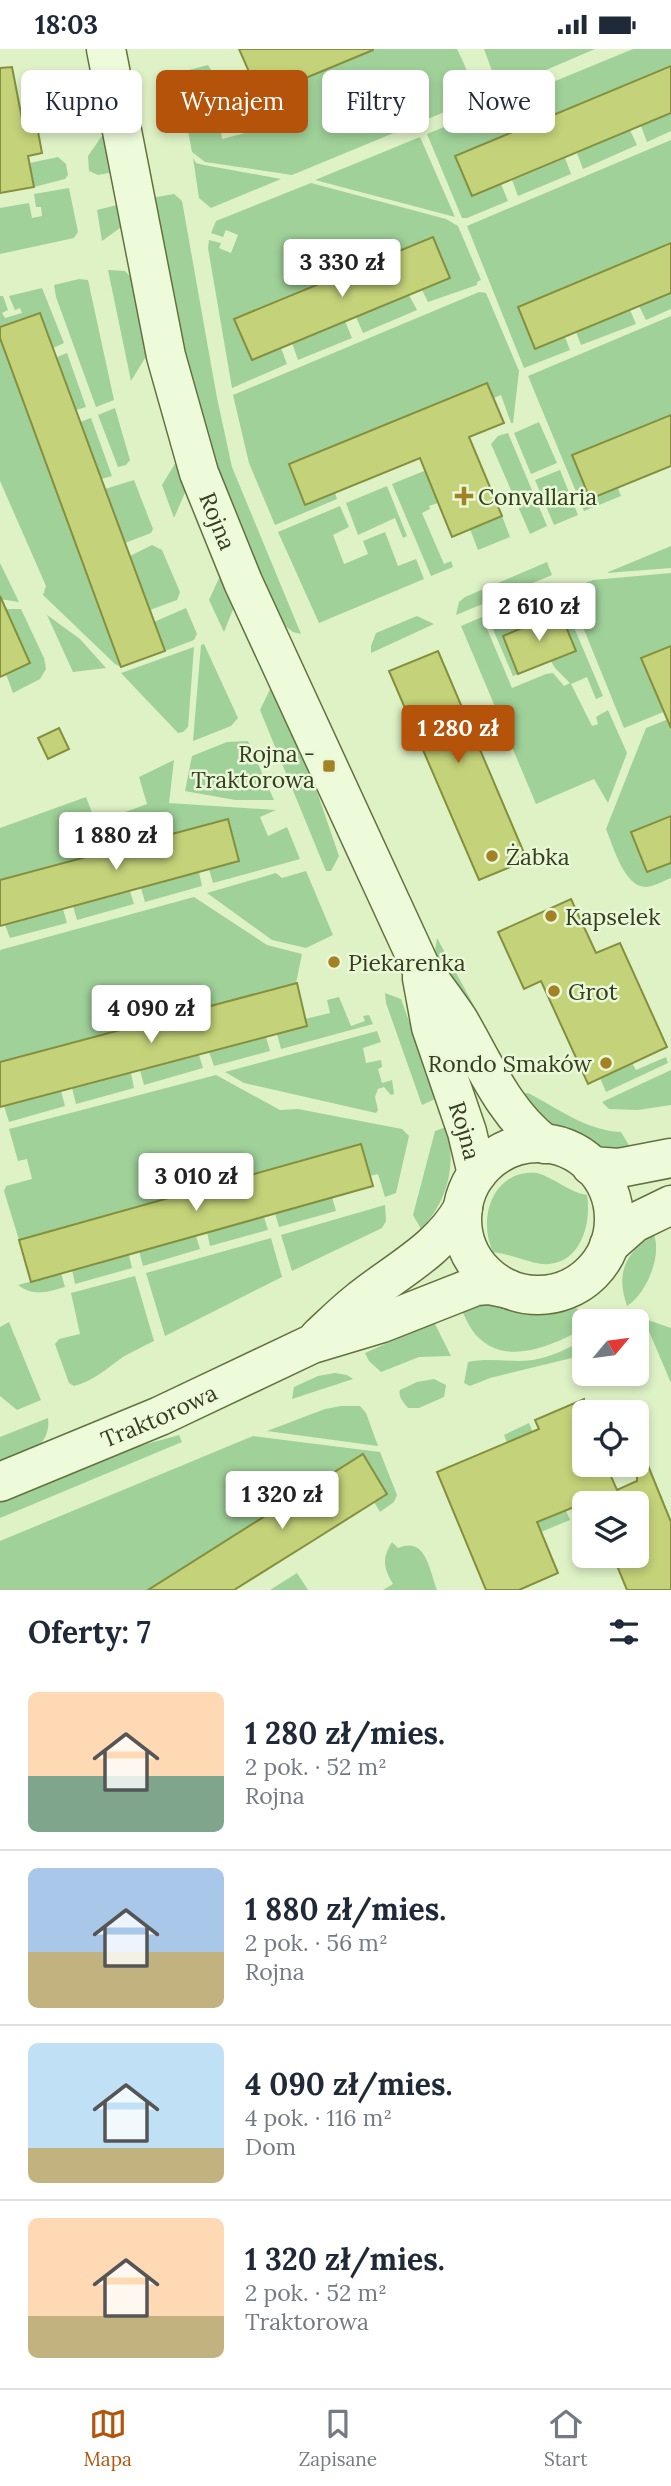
<!DOCTYPE html>
<html lang="pl">
<head>
<meta charset="utf-8">
<style>
	body { margin:0; font-family:Lora,serif; background:#f2f2f3; color:#1f2937; height:100vh; display:flex; flex-direction:column; font-size:26px; white-space:nowrap }
	* { box-sizing:border-box; margin:0 }
	p { font-size:23px; color:#747a83 }
	.icon { flex:none; width:38px; height:38px; fill:none; stroke:currentColor; stroke-width:2; stroke-linecap:round; stroke-linejoin:round }
	.map { position:relative; height:1541px; overflow:hidden }
	.details { display:flex; flex-direction:column; background:#fff; flex:1 }
	.details>* { flex:none }
	.hud { position:absolute; left:21px; top:21px; width:630px; height:63px; display:flex; gap:14px }
	.needle { width:46px; rotate:61deg }
	.buttons { position:absolute; left:572px; top:1260px; display:grid; gap:14px }
	.buttons a { display:grid; place-items:center; width:77px; height:77px; border-radius:10px; background:#fff; box-shadow:0 4px 10px #0003; font-size:35px }
	.price { position:absolute; translate:-50% -60px; padding:0 16px; border-radius:7px; background:#fff; color:#222; font-size:23px; line-height:46px; filter:drop-shadow(0 2px 4px #0008) }
	.price::after { content:''; position:absolute; left:50%; top:42px; width:21px; height:16px; margin-left:-10px; background:inherit; clip-path:polygon(0 0,100% 0,50% 100%) }
	.price.current { background:#b45309; color:#fff }
	ul { padding:0; list-style:none }
	li { display:flex; align-items:center; gap:21px; height:175px; padding:0 28px }
	li+li { border-top:2px solid #e0e1e3 }
	li span { display:grid; place-items:center; flex:none; width:196px; height:140px; border-radius:10px; color:#555 }
	li>.icon { margin-inline-start:auto }
	span .icon { width:84px; height:84px; fill:#fffc; stroke-width:1 }
	li b { font-size:30px }
	h2 { display:flex; justify-content:space-between; align-items:center; height:84px; padding:0 28px; font-size:30px }
	.chip { padding:0 24px; border-radius:10px; background:#fff; box-shadow:0 4px 10px #0003; font-size:24px; line-height:63px }
	.chip.current { background:#b45309; color:#fff }
	.status { display:flex; justify-content:space-between; align-items:center; height:49px; padding:0 35px; background:#fff; direction:ltr }
	.status svg { height:19px; fill:currentColor }
	.tabs { display:flex; justify-content:space-around; align-items:center; height:98px; border-top:2px solid #e0e1e3; background:#fff; font-size:19px; color:#747a83 }
	.tabs a { display:grid; justify-items:center; gap:4px }
	.tabs .current { color:#b45309 }
	.map>svg:first-child { display:block }
	.green { fill:#a0d199 }
	.building { fill:#c4d279; stroke:#84903e; stroke-width:2 }
	.lines { fill:none; stroke-linecap:round; stroke-linejoin:round }
	.secondary-casing { stroke:#64713d; stroke-width:41 }
	.secondary { stroke:#edfbdb; stroke-width:38 }
	.poi-dot { fill:#a38225; stroke:#e9f8d7; stroke-width:2.5 }
	.labels { text-anchor:middle; dominant-baseline:central; stroke-width:5; stroke-linejoin:round; paint-order:stroke }
	.poi-label { font-size:23px; fill:#373e1f; stroke:#e9f8d7; text-anchor:start }
	.street-label { font-size:23px; fill:#373e1f; stroke:#e9f8d7 }
</style>
</head>
<body>
<div class="status"><b>18:03</b><svg viewBox="0 0 49 12"><path d="M0 12V9h3v3zM5 12V6h3v6zM10 12V3h3v9zM15 12V0h3v12zM26 1h20v11H26zM47 4h2v5h-2z"/></svg></div>
<div class="map">
<svg width="671" height="1541" viewBox="0 0 671 1541">
	<rect width="100%" height="100%" fill="#def2c6"/>
	<path class="green" d="M375 0H457C465 17 477 37 464 55L292 126 205 113 192 103 177 24 208 16 213 24 222 90 249 83 243 40 249 52Z
		M484 0H595L499 41Z
		M633 0H671V17L456 108 472 147 501 135 508 152 467 169H462L427 85Z
		M93 17 98 38 80 64 75 43Z
		M671 64V82L647 93 641 77Z
		M106 81 114 123 98 126 89 122 88 107Z
		M630 81 637 96 583 120 577 104Z
		M420 88 455 168 315 131Z
		M671 91V194L518 258 535 300 565 288 570 301 524 319 467 177Z
		M58 108 66 115 68 126 65 130 34 138 30 114Z
		M193 109 196 114 204 116 281 130 211 159 199 149Z
		M565 109 571 125 518 147 512 131Z
		M311 134 446 170 458 177 481 231 477 233V236L428 253 422 241 449 229 235 270 252 311 281 299 287 315 232 339 208 199 209 191 221 194 219 199 231 204 238 186 226 181 223 188 211 184 216 172Z
		M69 139 78 183 74 189 0 205V159L29 154 32 169 42 167 41 158H36L34 145Z
		M174 145 182 152 217 349 232 418 301 585 293 583 278 571 201 381 151 149Z
		M121 155 123 164 120 179 102 192 97 161Z
		M108 221 125 222 136 234 150 301 131 332Z
		M79 230 88 231 114 351 96 358 56 248 54 236Z
		M42 239 64 294 53 299 40 264 0 278V247H3L8 261 2 264 5 269 22 264 20 259 15 261 9 247Z
		M479 243 486 244 519 322 513 374H511L501 346 494 349 487 334 289 415 305 455 335 443 337 450 275 476 249 414 233 346Z
		M671 244V260L646 271 639 257Z
		M409 246 417 261 363 284 356 268Z
		M630 261 636 275 581 296 576 283Z
		M671 267V366L573 407 590 450 618 439 621 447 584 462 528 327Z
		M345 272 352 289 298 311 292 294Z
		M0 289 121 618 115 615 43 546 46 537 0 432Z
		M67 304 86 358 76 361 57 308Z
		M115 359 130 411 126 416 118 418 98 366Z
		M91 369 112 427 101 430 80 373Z
		M539 373 557 414 531 425 514 384Z
		M508 384 547 477 530 485 491 395 498 387Z
		M456 409 452 431 432 439 438 454 429 457 430 460 422 464 444 515 451 512 453 518 431 527 392 435Z
		M176 413 179 414 187 439 174 469 162 436Z
		M560 421 578 466 554 476 535 431Z
		M134 431 153 480 151 484 125 494 105 440Z
		M387 437 407 487 403 489 395 469 358 486 346 454Z
		M340 457 349 478 333 486 344 515 368 505 363 492 385 483 398 517 416 510 424 530 319 574 278 483Z
		M502 467 510 488 478 501 470 480Z
		M152 496 162 501 180 543 177 551 150 561 130 507Z
		M671 497V519L606 524Z
		M547 513 552 526 456 566 459 553 465 548Z
		M0 514 19 553 0 550Z
		M671 524V597L642 609 671 660 624 679 576 561 580 536 593 531Z
		M220 527 236 553 224 583 209 551Z
		M550 541 560 545 603 647 596 650 587 628 571 635 592 677 598 675 596 668 608 661 627 704 608 754 594 730 536 755 461 577 482 568 512 639 546 625 553 624 564 637 570 634 555 619 551 612 576 601 560 563 503 587 518 625 513 627 487 566Z
		M186 559 197 585 194 591 165 602 154 573Z
		M0 560H21L44 609 46 620 40 630 13 644 6 625 30 614 12 574Z
		M47 566 80 590 106 619 73 623Z
		M417 567 434 575 371 604V597L376 584Z
		M204 595 238 669 231 677 193 692 201 596Z
		M194 598 188 678 183 683 178 684 121 624Z
		M273 634 302 699 339 807 331 822H326L260 661Z
		M671 669V767L631 783 647 823 671 814V829C663 832 653 838 645 838 624 837 613 797 606 780L646 679Z
		M248 692 274 751H235L185 742 192 707 227 693Z
		M174 711 169 754 276 761 260 768 268 787 287 778 300 810 213 834 209 820 239 812 228 770 0 831V779L86 748 96 774 147 755 139 728Z
		M306 822 333 886 306 899 272 891 207 844 276 824 282 829Z
		M199 823 202 837 145 853 141 839Z
		M130 842 134 855 77 871 73 857Z
		M194 848 267 896 302 905 296 934 0 1013V901Z
		M63 860 67 874 10 889 5 876Z
		M437 889 496 997 503 1009V1017L436 913 435 902Z
		M385 944 401 950 437 1049 422 1056 386 954Z
		M339 948 351 977 365 972 363 967 369 966 373 975 281 1000 277 985 306 977 305 970 330 964 327 951Z
		M377 982 381 993 363 999 366 1014 381 1011 382 1018 378 1020 382 1034 392 1031 394 1045 391 1046 384 1038 378 1040 375 1048 378 1061 376 1064 244 1034 225 1023Z
		M266 988 270 1002 214 1017 209 1003Z
		M199 1006 203 1019 144 1036 140 1021Z
		M666 1008 668 1014 606 1043 600 1029 632 1014 636 1021Z
		M671 1021V1056L638 1061 609 1060 602 1053Z
		M131 1024 134 1039 76 1055 72 1039Z
		M216 1026 280 1061 298 1060 402 1080 409 1087 396 1144 385 1148 378 1125 370 1127 361 1095 19 1191 4 1142 6 1137 32 1130 27 1110 18 1112 9 1080Z
		M61 1042 65 1057 9 1073 4 1057Z
		M528 1044C559 1060 585 1081 621 1083L630 1098 618 1099 601 1097 586 1092 567 1081 547 1076 519 1045Z
		M446 1078C457 1115 448 1152 421 1180L413 1166 435 1082Z
		M537 1124C555 1129 568 1143 587 1146 592 1175 580 1218 542 1215 526 1213 510 1205 493 1203 477 1169 493 1120 537 1124Z
		M332 1148 336 1162 279 1178 275 1164Z
		M385 1156 386 1172 382 1179 292 1222 281 1186Z
		M264 1168 268 1181 210 1197 207 1183Z
		M654 1186C662 1208 646 1245 627 1257 616 1225 624 1204 654 1186Z
		M196 1187 200 1200 143 1217 139 1202Z
		M271 1189 282 1228 165 1287 146 1224Z
		M129 1206 132 1219 75 1235 72 1221Z
		M61 1224 65 1238C47 1243 34 1248 18 1236Z
		M135 1227 154 1292C144 1297 133 1302 123 1308 107 1319 94 1332 74 1337L69 1334 55 1295 59 1290 80 1285 71 1244Z
		M497 1255C523 1262 549 1269 576 1259L595 1272H584V1279C556 1295 509 1317 480 1290 471 1282 467 1272 462 1262L476 1256Z
		M648 1271 671 1279V1334L648 1280Z
		M9 1273 41 1351 17 1361 0 1347V1278Z
		M434 1273 451 1307 419 1308 381 1323 369 1312 365 1304Z
		M584 1291V1306L490 1329 470 1337 464 1334 468 1313C490 1308 511 1314 533 1311 551 1308 569 1299 584 1291Z
		M335 1324 347 1326 353 1330 292 1350 294 1338 318 1327Z
		M434 1330 446 1336 444 1348 419 1359H408C403 1353 398 1348 400 1341L417 1333Z
		M341 1357H360L366 1364 378 1397 267 1382 325 1360Z
		M48 1369C52 1399 22 1407 0 1417V1388Z
		M529 1374 570 1471 541 1483 504 1386Z
		M179 1386 182 1393 0 1469V1450L132 1399Z
		M253 1387 380 1403 397 1446 394 1453 380 1463 374 1453 387 1444 363 1406 148 1541H0V1492Z
		M392 1493 398 1499C426 1487 429 1520 437 1541H383L393 1535C383 1518 382 1509 392 1493Z
		M297 1524 308 1541H270Z"/>
	<path class="building" d="M239 0H373V1L260 48Z
		M671 17V64L472 147 455 107Z
		M12 18 24 80 37 77 42 104 28 107 34 138 0 144V19Z
		M433 188 450 229 252 311 234 270Z
		M671 194V244L535 300 518 258Z
		M40 264 165 602 121 618 0 289V278Z
		M487 334 504 374 469 388 502 467 452 488 420 409 305 456 289 415Z
		M671 366V417L590 450 572 406Z
		M0 547 30 614 0 628Z
		M560 563 576 602 518 625 503 587Z
		M671 597V679L641 609Z
		M438 602 527 811 479 831 389 622Z
		M59 679 69 700 48 710 38 689Z
		M671 767V814L647 823 631 783Z
		M228 770 239 812 0 877V831Z
		M571 850 596 904 620 894 667 998 588 1035 541 932 524 940 498 883Z
		M297 934 307 977 0 1058V1013Z
		M361 1095 373 1137 31 1233 19 1191Z
		M584 1350V1416H606L617 1441 637 1432 638 1392 671 1473V1541H627L613 1507H637V1454H584L537 1473 558 1524 519 1541H486L437 1423 539 1380 535 1371Z
		M363 1405 387 1445 314 1491 234 1541H148Z"/>
	<g class="lines">
		<defs>
			<g id="secondary">
				<path id="s1" d="M106 0 166 307 199 424 243 533 420 917C432 934 446 952 458 970 483 1012 504 1065 545 1095"/>
				<path id="s2" d="M422 929 431 978 467 1083 477 1125"/>
				<circle cx="538" cy="1170" r="76"/>
				<path d="M591 1117 619 1119 671 1109"/>
				<path d="M609 1196 634 1174 671 1156"/>
				<path d="M319 1288C332 1276 345 1263 359 1252 396 1222 440 1201 463 1159"/>
				<path id="s3" d="M0 1433 160 1367 312 1295 382 1274 476 1237 489 1236 508 1240"/>
			</g>
		</defs>
		<use href="#secondary" class="secondary-casing"/>
		<use href="#secondary" class="secondary"/>
	</g>
	<g class="poi-dot">
		<path d="M460.5 436.5h7v7h7v7h-7v7h-7v-7h-7v-7h7z"/>
		<rect x="322" y="710" width="14" height="14" rx="3.5"/>
		<circle cx="492" cy="807" r="7"/>
		<circle cx="551" cy="867" r="7"/>
		<circle cx="334" cy="913" r="7"/>
		<circle cx="554" cy="942" r="7"/>
		<circle cx="606" cy="1014" r="7"/>
	</g>
	<g class="labels">
		<g class="poi-label">
			<text x="478" y="447">Convallaria</text>
			<text x="315" y="704" text-anchor="end">Rojna -<tspan x="315" dy="26">Traktorowa</tspan></text>
			<text x="506" y="807">Żabka</text>
			<text x="565" y="867">Kapselek</text>
			<text x="348" y="913">Piekarenka</text>
			<text x="568" y="942">Grot</text>
			<text x="592" y="1014" text-anchor="end">Rondo Smaków</text>
		</g>
		<g class="street-label">
			<text stroke="none"><textPath href="#s1" startOffset="486">Rojna</textPath></text>
			<text stroke="none"><textPath href="#s2" startOffset="159">Rojna</textPath></text>
			<text stroke="none"><textPath href="#s3" startOffset="172">Traktorowa</textPath></text>
		</g>
	</g>
</svg>
<div class="buttons">
<a><svg class="needle" viewBox="-14 -14 28 28"><path d="M0-13l5 13h-10z" fill="#e53935"/><path d="M0 13l5-13h-10z" fill="#747a83"/></svg></a>
<a><svg class="icon" aria-label="locate" viewBox="0 0 24 24"><circle cx="12" cy="12" r="6"/><path d="M12 2v4M12 18v4M2 12h4M18 12h4"/></svg></a>
<a><svg class="icon" aria-label="layers" viewBox="0 0 24 24"><path d="M12 4l9 5-9 5-9-5zM3 14l9 5 9-5"/></svg></a>
</div>
<b class="price" style="left:342px;top:250px">3 330 zł</b>
<b class="price" style="left:539px;top:594px">2 610 zł</b>
<b class="price current" style="left:458px;top:716px">1 280 zł</b>
<b class="price" style="left:116px;top:823px">1 880 zł</b>
<b class="price" style="left:151px;top:996px">4 090 zł</b>
<b class="price" style="left:196px;top:1164px">3 010 zł</b>
<b class="price" style="left:282px;top:1482px">1 320 zł</b>
<div class="hud">
<a class="chip">Kupno</a>
<a class="chip current">Wynajem</a>
<a class="chip">Filtry</a>
<a class="chip">Nowe</a>
</div>
</div>
<section class="details">
<h2>Oferty: 7<svg class="icon" aria-label="filters" viewBox="0 0 24 24"><path d="M4 7h16M4 17h16"/><circle cx="9" cy="7" r="2"/><circle cx="15" cy="17" r="2"/></svg></h2>
<ul>
<li><span style="background:linear-gradient(#ffd9b3 60%,#7fa58c 0)"><svg class="icon" aria-label="home" viewBox="0 0 24 24"><path d="M3 11l9-7 9 7M6 9v11h12V9"/></svg></span><div><b>1 280 zł/mies.</b><p>2 pok. · 52 m²</p><p>Rojna</p></div></li>
<li><span style="background:linear-gradient(#a9c7e8 60%,#c2b280 0)"><svg class="icon" aria-label="home" viewBox="0 0 24 24"><path d="M3 11l9-7 9 7M6 9v11h12V9"/></svg></span><div><b>1 880 zł/mies.</b><p>2 pok. · 56 m²</p><p>Rojna</p></div></li>
<li><span style="background:linear-gradient(#bfe0f5 75%,#c2b280 0)"><svg class="icon" aria-label="home" viewBox="0 0 24 24"><path d="M3 11l9-7 9 7M6 9v11h12V9"/></svg></span><div><b>4 090 zł/mies.</b><p>4 pok. · 116 m²</p><p>Dom</p></div></li>
<li><span style="background:linear-gradient(#ffd9b3 70%,#c2b280 0)"><svg class="icon" aria-label="home" viewBox="0 0 24 24"><path d="M3 11l9-7 9 7M6 9v11h12V9"/></svg></span><div><b>1 320 zł/mies.</b><p>2 pok. · 52 m²</p><p>Traktorowa</p></div></li>
</ul>
</section>
<nav class="tabs">
<a class="current"><svg class="icon" aria-label="map" viewBox="0 0 24 24"><path d="M3 6l6-2 6 2 6-2v14l-6 2-6-2-6 2zM9 4v14M15 6v14"/></svg>Mapa</a>
<a><svg class="icon" aria-label="saved" viewBox="0 0 24 24"><path d="M7 4h10v16l-5-4-5 4z"/></svg>Zapisane</a>
<a><svg class="icon" aria-label="home" viewBox="0 0 24 24"><path d="M3 11l9-7 9 7M6 9v11h12V9"/></svg>Start</a>
</nav>
</body>
</html>
